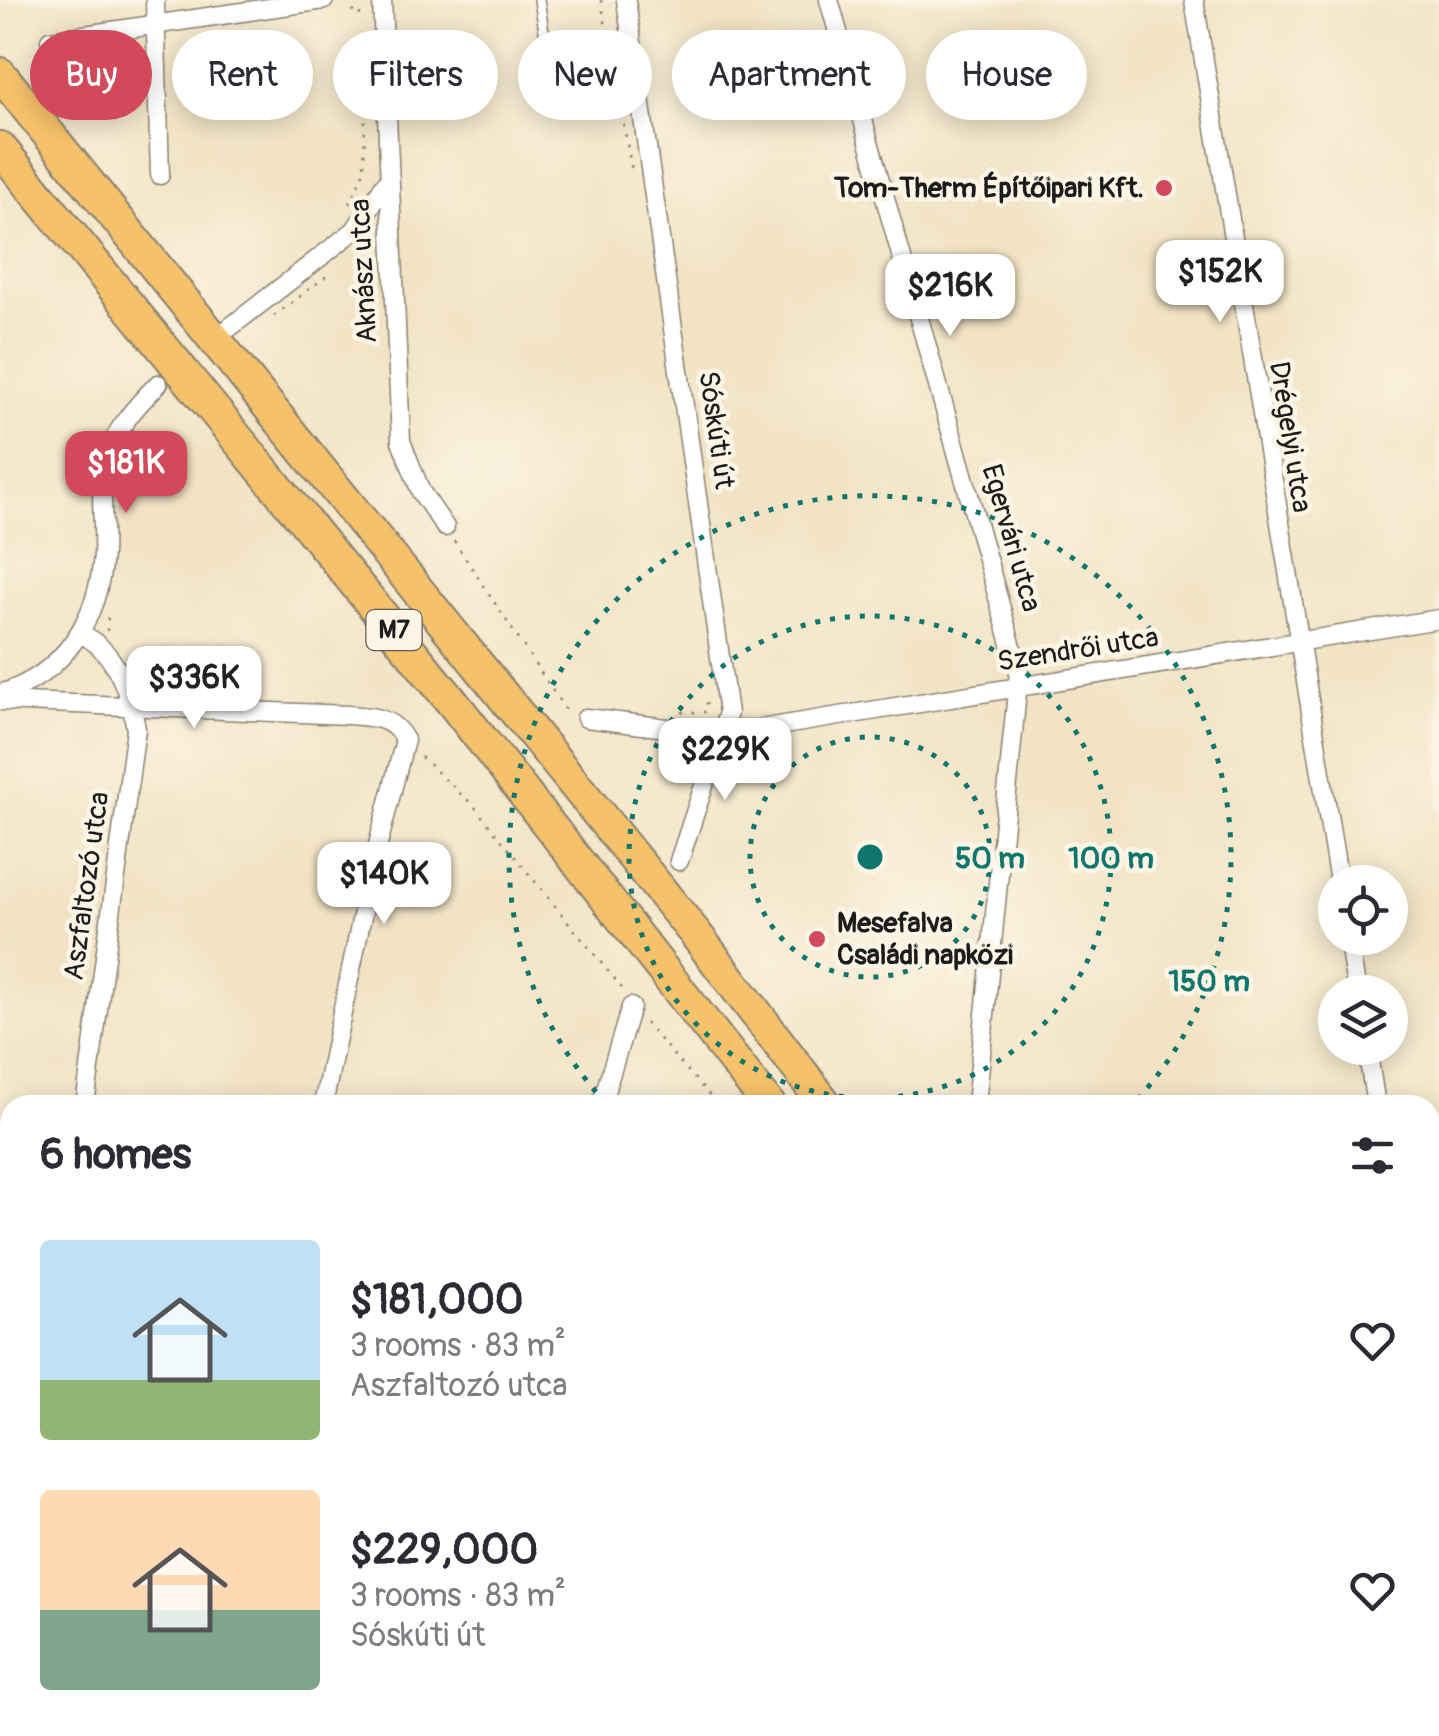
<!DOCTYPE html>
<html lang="en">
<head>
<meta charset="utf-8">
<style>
	body { margin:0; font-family:Pangolin,sans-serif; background:#f2f2f3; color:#2b2b33; height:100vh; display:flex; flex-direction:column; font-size:38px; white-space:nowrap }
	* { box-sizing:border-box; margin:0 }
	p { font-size:32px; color:#7c7c81 }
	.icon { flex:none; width:55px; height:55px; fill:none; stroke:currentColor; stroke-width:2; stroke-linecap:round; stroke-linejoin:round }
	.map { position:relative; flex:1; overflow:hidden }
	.side { position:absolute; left:0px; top:1095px; width:1440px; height:642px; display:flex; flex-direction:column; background:#fff; border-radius:30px 30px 0 0; box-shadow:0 5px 25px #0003 }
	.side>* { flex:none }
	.banner { position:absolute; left:30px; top:30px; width:1380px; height:90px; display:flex; gap:20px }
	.tools { position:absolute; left:1318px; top:865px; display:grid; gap:20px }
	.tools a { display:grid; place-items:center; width:90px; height:90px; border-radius:50%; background:#fff; box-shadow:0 5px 25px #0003; font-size:50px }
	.price { position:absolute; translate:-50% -85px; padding:0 22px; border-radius:20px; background:#fff; color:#222; font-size:32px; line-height:65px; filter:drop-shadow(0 2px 5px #0008) }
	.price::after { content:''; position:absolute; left:50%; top:60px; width:30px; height:22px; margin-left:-15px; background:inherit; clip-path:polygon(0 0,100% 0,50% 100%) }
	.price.selected { background:#d1495b; color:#fff }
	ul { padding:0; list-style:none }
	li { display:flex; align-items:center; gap:30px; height:250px; padding:0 40px }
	li span { display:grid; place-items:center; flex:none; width:280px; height:200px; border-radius:10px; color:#555 }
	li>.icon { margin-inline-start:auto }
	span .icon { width:120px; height:120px; fill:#fffc; stroke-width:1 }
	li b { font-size:42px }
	h2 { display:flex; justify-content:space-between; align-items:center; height:120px; padding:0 40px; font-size:42px }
	.tag { padding:0 35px; border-radius:45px; background:#fff; box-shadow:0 5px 25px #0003; font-size:35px; line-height:90px }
	.tag.selected { background:#d1495b; color:#fff }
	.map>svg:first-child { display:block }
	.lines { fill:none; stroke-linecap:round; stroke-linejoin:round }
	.street-tunnel { stroke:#c7bba3; stroke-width:18; stroke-dasharray:18 9; stroke-linecap:butt }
	.lane-casing { stroke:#878070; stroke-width:12 }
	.street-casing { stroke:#878070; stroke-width:21 }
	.highway-casing { stroke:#878070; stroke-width:36 }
	.path { stroke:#878070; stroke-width:2.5; stroke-dasharray:2.5 8; stroke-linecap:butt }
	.lane { stroke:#fff; stroke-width:9 }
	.street { stroke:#fff; stroke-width:18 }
	.highway { stroke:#f5c16b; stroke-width:32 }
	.ring { fill:none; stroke:#0f766e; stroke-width:5; stroke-dasharray:5 10 }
	.poi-dot { fill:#d1495b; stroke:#fcf5e5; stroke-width:4 }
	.labels { text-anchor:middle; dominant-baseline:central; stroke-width:9; stroke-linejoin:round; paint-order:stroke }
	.shield { fill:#fcf5e5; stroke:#5f5d58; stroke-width:2.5 }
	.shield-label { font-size:25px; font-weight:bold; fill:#1c1c1c }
	.poi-label { font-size:28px; font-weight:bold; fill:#1c1c1c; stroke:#fcf5e5; text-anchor:end }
	.street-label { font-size:28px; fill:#1c1c1c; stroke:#fcf5e5 }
	.centre { fill:#0f766e; stroke:#fcf5e5; stroke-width:5 }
	.ring-label { font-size:30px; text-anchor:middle; font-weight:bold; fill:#0f766e; stroke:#fcf5e5; stroke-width:9; stroke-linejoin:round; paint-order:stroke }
</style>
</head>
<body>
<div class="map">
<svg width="1439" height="1736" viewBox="0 0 1439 1736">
	<rect width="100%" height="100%" fill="#fcf5e5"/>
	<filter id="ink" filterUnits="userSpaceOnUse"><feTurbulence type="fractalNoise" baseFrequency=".01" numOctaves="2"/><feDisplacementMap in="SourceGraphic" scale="20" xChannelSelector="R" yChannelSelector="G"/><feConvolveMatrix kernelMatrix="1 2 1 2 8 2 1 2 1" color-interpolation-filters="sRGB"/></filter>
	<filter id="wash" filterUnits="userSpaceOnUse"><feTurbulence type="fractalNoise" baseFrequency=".0048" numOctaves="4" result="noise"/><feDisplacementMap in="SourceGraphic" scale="40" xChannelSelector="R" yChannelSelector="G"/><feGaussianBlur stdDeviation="2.25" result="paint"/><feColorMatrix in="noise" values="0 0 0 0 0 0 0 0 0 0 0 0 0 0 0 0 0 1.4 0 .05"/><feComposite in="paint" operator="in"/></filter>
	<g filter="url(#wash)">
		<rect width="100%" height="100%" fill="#f2e3c5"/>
	</g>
	<g filter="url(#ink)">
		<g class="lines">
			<path class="street-tunnel" d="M158 384 220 335"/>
			<defs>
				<path id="lane" d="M539 0 546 43
					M0 1395 10 1396
					M0 1442 10 1443
					M0 1484 10 1485
					M603 1736 605 1728"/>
				<path id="street" d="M155 0 160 175
					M382 0 401 441 421 492 445 527
					M626 0 728 713 679 861
					M829 0 1019 672 976 1105
					M1194 0 1339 882
					M50 40 324 0
					M229 328 355 230 385 184
					M81 634C116 650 130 694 136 729L85 1105
					M0 694C64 675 99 618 103 554 105 522 98 492 106 461 114 430 136 406 158 384
					M0 701 348 715C372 717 392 716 405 740L372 868 323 1105
					M586 718 707 733 753 730 1439 619
					M1348 938 1357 992
					M1367 1048 1376 1105
					M601 1105 631 1007
					M0 1279 10 1280
					M1430 1464V1478
					M333 1728 395 1736
					M2 1736 10 1674
					M409 1736 412 1728
					M899 1736 900 1728
					M1397 1736V1728"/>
				<path id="highway" d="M0 74 694 932 826 1105
					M0 148 453 703 769 1105
					M1222 1728 1228 1736
					M1276 1728 1281 1736"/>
			</defs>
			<use href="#lane" class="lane-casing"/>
			<use href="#street" class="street-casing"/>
			<use href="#highway" class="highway-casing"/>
			<path class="path" d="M356 0 353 15 366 14
				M601 0 632 171
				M350 204 364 171 366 60
				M274 316 332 272
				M454 541 568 714
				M107 631 108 614
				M1035 665 1052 663
				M682 712H706L707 694
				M421 757 473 805 625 992
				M645 1023 718 1105"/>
			<use href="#lane" class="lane"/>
			<use href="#street" class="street"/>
			<use href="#highway" class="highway"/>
		</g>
	</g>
	<g class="ring">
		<circle cx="870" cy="857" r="120"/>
		<circle cx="870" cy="857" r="241"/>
		<path d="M606 1103A361 361 0 1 1 1134 1103"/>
	</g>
	<g class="poi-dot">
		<circle cx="1164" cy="188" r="10"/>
		<circle cx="817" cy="939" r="10"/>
	</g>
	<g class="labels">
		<rect class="shield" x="366.5" y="610" width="55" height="40" rx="8"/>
		<g class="shield-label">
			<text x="394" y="630">M7</text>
		</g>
		<g class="poi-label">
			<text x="1144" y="188">Tom-Therm Építőipari Kft.</text>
			<text x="837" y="923" text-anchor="start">Mesefalva<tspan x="837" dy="32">Családi napközi</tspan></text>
		</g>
		<g class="street-label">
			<text transform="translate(364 271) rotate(-93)">Aknász utca</text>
			<text transform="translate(716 430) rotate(82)">Sóskúti út</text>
			<text transform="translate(1290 437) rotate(81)">Drégelyi utca</text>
			<text transform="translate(1011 538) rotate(74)">Egervári utca</text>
			<text transform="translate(1078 650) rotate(-9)">Szendrői utca</text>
			<text transform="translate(87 886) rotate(-82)">Aszfaltozó utca</text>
		</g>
	</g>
	<circle cx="870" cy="857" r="15" class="centre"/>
	<g class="ring-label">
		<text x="990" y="868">50 m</text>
		<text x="1111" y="868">100 m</text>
		<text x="1209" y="991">150 m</text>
	</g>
</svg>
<div class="tools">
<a><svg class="icon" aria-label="locate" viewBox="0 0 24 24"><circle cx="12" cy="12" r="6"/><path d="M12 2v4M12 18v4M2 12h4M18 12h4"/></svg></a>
<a><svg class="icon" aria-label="layers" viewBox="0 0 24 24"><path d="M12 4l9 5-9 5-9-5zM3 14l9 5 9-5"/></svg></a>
</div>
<b class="price" style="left:1220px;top:325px">$152K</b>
<b class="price" style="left:950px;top:339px">$216K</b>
<b class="price selected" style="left:126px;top:516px">$181K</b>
<b class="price" style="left:194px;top:731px">$336K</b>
<b class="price" style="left:725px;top:803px">$229K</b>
<b class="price" style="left:384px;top:927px">$140K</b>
<div class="banner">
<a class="tag selected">Buy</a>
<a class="tag">Rent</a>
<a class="tag">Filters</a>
<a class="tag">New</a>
<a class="tag">Apartment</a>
<a class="tag">House</a>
</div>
<section class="side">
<h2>6 homes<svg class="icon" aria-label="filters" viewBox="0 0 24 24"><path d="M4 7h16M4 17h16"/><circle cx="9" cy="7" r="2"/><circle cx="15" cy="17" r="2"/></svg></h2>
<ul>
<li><span style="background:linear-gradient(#bfe0f5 70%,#8fb573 0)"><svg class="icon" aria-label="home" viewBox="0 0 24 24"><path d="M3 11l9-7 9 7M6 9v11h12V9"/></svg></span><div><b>$181,000</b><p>3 rooms · 83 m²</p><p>Aszfaltozó utca</p></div><svg class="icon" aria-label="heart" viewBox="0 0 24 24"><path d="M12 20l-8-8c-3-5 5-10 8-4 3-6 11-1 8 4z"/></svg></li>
<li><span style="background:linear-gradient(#ffd9b3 60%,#7fa58c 0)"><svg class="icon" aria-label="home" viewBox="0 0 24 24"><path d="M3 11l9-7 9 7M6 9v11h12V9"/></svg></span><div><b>$229,000</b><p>3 rooms · 83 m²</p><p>Sóskúti út</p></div><svg class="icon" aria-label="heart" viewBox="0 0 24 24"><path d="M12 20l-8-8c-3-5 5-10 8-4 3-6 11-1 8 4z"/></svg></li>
</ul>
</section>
</div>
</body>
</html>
